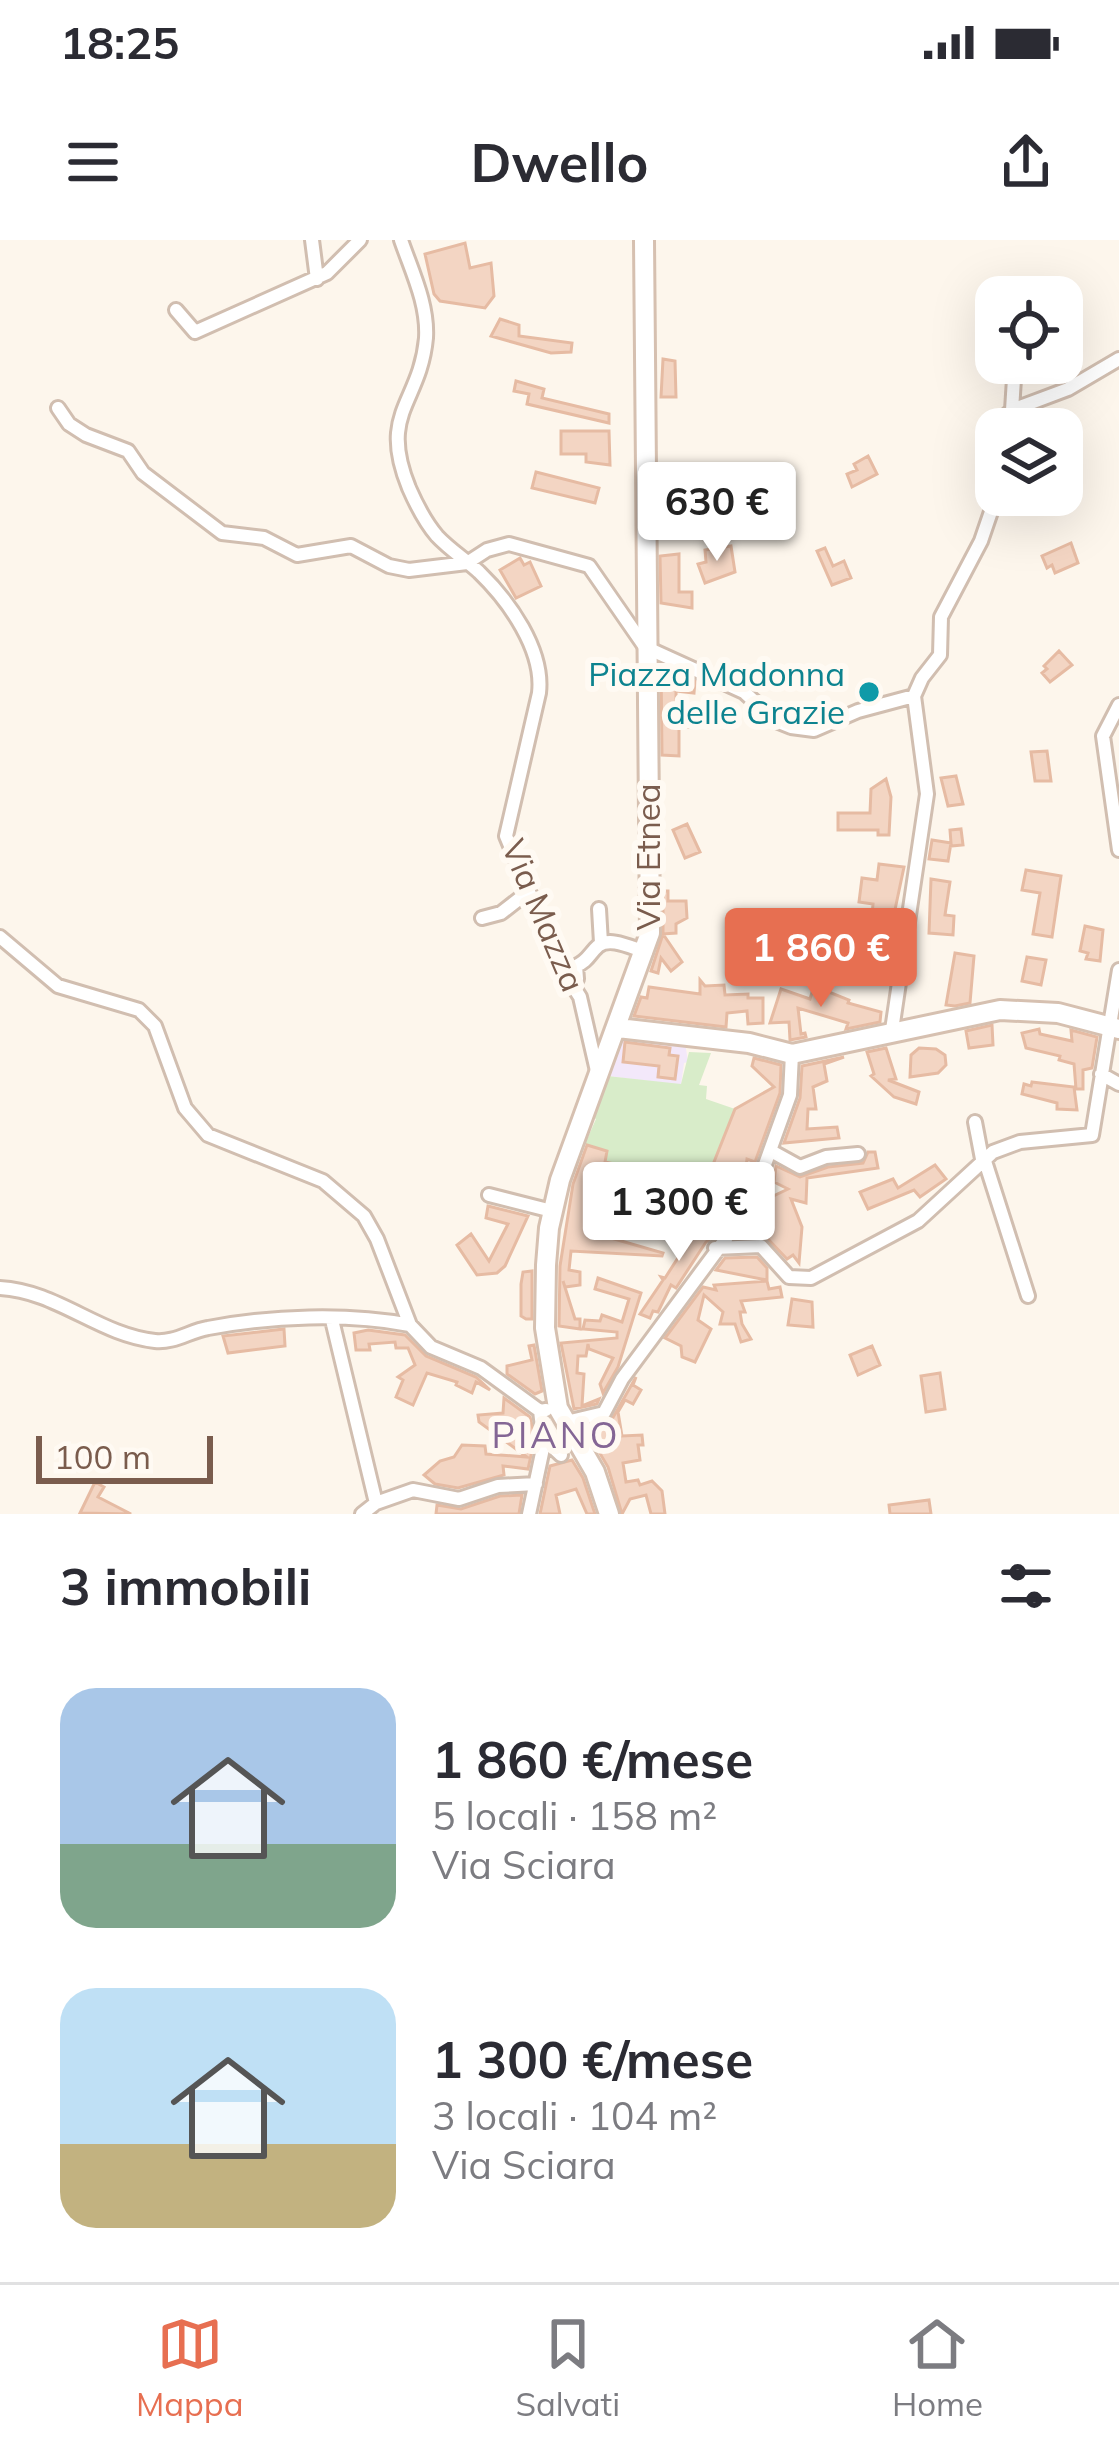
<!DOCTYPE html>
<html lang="it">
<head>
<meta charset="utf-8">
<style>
	body { margin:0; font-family:Mulish,sans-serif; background:#f2f2f3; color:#2b2b33; height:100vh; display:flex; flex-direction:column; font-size:45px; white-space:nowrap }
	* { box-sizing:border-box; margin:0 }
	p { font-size:39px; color:#7c7c81 }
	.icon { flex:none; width:66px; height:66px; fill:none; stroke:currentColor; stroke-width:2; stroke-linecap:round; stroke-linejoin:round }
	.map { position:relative; height:1274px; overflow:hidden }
	.details { display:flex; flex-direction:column; background:#fff; flex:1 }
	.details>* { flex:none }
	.fabs { position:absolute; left:975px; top:36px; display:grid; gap:24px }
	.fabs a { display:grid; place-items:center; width:108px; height:108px; border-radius:24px; background:#fff; box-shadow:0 12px 48px #0002; font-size:60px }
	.scale { position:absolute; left:36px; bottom:30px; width:177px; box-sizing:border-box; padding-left:12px; border:6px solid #7a5c4d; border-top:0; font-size:33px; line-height:42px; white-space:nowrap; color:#7a5c4d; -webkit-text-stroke:9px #fffaf3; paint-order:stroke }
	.price { position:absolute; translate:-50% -102px; padding:0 27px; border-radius:12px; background:#fff; color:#222; font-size:39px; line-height:78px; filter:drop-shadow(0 3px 6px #0008) }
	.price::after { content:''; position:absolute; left:50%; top:72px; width:36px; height:27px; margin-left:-18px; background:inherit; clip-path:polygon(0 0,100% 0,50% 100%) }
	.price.on { background:#e76f51; color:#fff }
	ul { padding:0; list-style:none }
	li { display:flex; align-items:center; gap:36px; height:300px; padding:0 60px }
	li span { display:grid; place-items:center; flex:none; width:336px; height:240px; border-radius:36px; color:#555 }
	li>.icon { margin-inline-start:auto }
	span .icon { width:144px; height:144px; fill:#fffc; stroke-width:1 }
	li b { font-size:51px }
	h2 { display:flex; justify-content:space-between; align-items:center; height:144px; padding:0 60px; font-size:51px }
	.status { display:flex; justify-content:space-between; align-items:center; height:84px; padding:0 60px; background:#fff; direction:ltr }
	.status svg { height:33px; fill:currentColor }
	header { display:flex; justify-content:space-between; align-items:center; height:156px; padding:0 60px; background:#fff; font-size:54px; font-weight:700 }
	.tabs { display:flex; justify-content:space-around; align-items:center; height:168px; border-top:3px solid #e1e1e2; background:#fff; font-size:33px; color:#7c7c81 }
	.tabs a { display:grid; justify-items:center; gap:6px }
	.tabs .on { color:#e76f51 }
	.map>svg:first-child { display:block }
	.education { fill:#f3e8fa }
	.green { fill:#d8ecc9 }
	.building { fill:#f3d5c3; stroke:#e6bba3; stroke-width:3 }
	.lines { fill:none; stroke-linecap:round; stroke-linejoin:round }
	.street-casing { stroke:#d1beb0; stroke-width:18 }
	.secondary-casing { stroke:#d6c0b0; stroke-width:24 }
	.street { stroke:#fff; stroke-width:12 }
	.secondary { stroke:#fff; stroke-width:18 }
	.culture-dot { fill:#0f9aa8; stroke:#fffaf3; stroke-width:4.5 }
	.labels { text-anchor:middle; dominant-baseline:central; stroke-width:12; stroke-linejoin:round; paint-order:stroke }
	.culture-label { font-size:33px; fill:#0d838f; stroke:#fffaf3; text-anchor:end }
	.street-label { font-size:33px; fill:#7a5c4d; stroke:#fffaf3 }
	.neighbourhood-label { font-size:36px; letter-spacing:3px; fill:#846695; stroke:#fffaf3 }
</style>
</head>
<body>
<div class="status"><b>18:25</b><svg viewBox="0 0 49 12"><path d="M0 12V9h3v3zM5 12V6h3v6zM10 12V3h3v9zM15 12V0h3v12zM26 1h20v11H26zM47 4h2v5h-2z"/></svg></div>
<header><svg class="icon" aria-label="menu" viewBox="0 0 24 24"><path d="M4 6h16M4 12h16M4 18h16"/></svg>Dwello<svg class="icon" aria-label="share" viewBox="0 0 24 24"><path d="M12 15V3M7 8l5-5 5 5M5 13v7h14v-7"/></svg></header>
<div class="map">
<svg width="1119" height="1274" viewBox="0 0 1119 1274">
	<rect width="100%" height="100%" fill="#fdf6ec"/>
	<path class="education" d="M629 796 685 802 688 822 684 823 681 845 607 836 623 799Z"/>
	<path class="green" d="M689 812 711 813 699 845 707 846 706 859 735 869 712 927 704 963 659 973 646 933 605 922 607 911 585 904 596 879 591 876 607 836 681 844Z"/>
	<path class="building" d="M465 3 470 28 491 23 494 56 485 68 440 61 434 54 425 14Z
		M500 79 519 85V96L572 103 571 112 551 113 491 96Z
		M663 119 675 121 676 157H661Z
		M516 141 544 149 542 158 609 174V183L527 164 529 154 514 151Z
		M561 191H609L610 225 586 222V214H561Z
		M868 216 877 234 852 247 847 234 857 230 854 224Z
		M536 232 599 248 595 263 532 248Z
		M1071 303 1078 323 1055 333 1052 325 1047 328 1042 316Z
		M731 306 735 332 705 343 698 324 706 322 705 310Z
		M825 308 833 326 844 321 851 338 832 345 817 311Z
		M679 314V352H692V368L661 363 660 316Z
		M520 318 524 325 530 322 541 346 516 358 500 330Z
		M1059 411 1072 425 1050 442 1042 433 1047 429 1044 426Z
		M661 426 695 441 694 453 676 451V482L716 476 717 484 679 488V516L662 515Z
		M1047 511 1051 541H1035L1031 512Z
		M956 536 963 564 948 566 941 538Z
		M886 539 891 557 889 595H878V590H838V573H870L871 549Z
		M687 584 700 612 685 618 673 590Z
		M961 589 963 605 951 606V603L948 621 929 619 932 600 951 603 950 590Z
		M879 624 904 627 893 679 872 675 873 664 859 662 862 638 877 640Z
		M1026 630 1061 636 1052 697 1033 694 1040 653 1022 650Z
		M931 639 950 642 945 675 954 676 953 695 929 693Z
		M663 651H668V661H686L687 678 676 684V693L663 694Z
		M1085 686 1103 690 1100 721 1086 719 1088 713 1080 711Z
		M663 694 682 722 671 731 661 718 658 733 651 731Z
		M955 713 974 716 970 763 955 766 946 765Z
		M1027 717 1046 720 1041 745 1022 741Z
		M700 740 705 746 724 745 725 755 748 754V758H763V783L748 784 747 771 727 773 726 787 634 776 641 757 647 758 649 747 700 754Z
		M814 746 849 760 848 763 881 772 880 782 846 789 848 783 798 768 801 794 805 793 806 797 790 800 789 782 770 783 781 749 810 759Z
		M992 785 993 805 969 808 966 791Z
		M1039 789 1040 794 1072 801 1071 790 1097 797 1092 828 1083 830V849H1076L1074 824 1059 820 1060 816 1026 808 1022 793Z
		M625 802 670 808 669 815 678 816 675 839 658 837 659 826 623 822Z
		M886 808 896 839 888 840 919 852 916 864 894 857 871 836 874 834 867 812Z
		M919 808 936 809 945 815 946 825 938 833 910 837 911 815Z
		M844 817 824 824 827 841 813 847 816 869H808L807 889 837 887 839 898 784 903 800 858 802 826Z
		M754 818 781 825 780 853 755 922 747 919 742 956 734 954V970L728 979 724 973H710L718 928 712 927 735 869 774 847 752 826Z
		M1032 842 1074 847 1077 870 1057 869V863L1022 854 1024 844 1031 846Z
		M587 905 607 911 605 922 623 926 621 937 598 934 586 952 599 954 591 981 603 983 604 996 663 1013 662 1016 571 1011 569 1030 580 1032V1045L565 1047 563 1041 575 1079H580V1089L559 1086 560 1026 573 944Z
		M868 912H875L878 928 807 938 806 963 791 959 802 987 799 1023 793 1015 787 1019 766 997 741 996 763 961 788 949 774 942 776 926 800 937 828 927 863 923Z
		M935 925 946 939 920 957 914 950 868 969 860 952 893 939 898 948Z
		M488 966 528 976 505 1026 497 1033 477 1035 457 1005 471 994 489 1021 508 984 486 978Z
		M686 975 714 996 706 1002 676 1048 671 1045 658 1072 653 1071 650 1078 640 1074 663 1040 661 1037 665 1038 692 996 678 987Z
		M757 1017 767 1028V1040L716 1030 725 1018Z
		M532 1031V1079H526L521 1076V1044L523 1032Z
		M598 1038 641 1053 618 1127 603 1153 600 1144 613 1118 589 1109 588 1104 586 1116H578L577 1133 584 1134 582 1166 599 1159 597 1164 574 1169 561 1103 617 1098V1092L583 1089 585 1080 600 1081 602 1075 622 1082 629 1059 595 1049Z
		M767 1041 769 1049 780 1047 782 1057 741 1061 745 1072H740L742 1084 751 1099 741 1102 735 1084H720L723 1072 704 1055 698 1080 711 1089 695 1122 682 1117 681 1106 665 1098 703 1047 716 1050 714 1045Z
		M792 1059 812 1062 813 1087 788 1085Z
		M284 1089 285 1106 228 1113 223 1096Z
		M368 1090 405 1095 426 1116 476 1137 490 1150 476 1142 472 1153 456 1145 457 1142 427 1133 413 1165 396 1157 403 1140 398 1137 415 1125 408 1108H396L395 1102 369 1104 370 1110H356L354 1093Z
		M534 1105 542 1151 535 1154 507 1134V1126L532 1120 529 1106Z
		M872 1106 880 1125 858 1135 850 1115Z
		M940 1133 945 1169 926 1172 921 1136Z
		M636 1137 633 1145 641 1150 633 1164 625 1160 618 1172 622 1196 642 1195 643 1205H638L640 1220 623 1223 626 1242 638 1240 640 1245 652 1241 662 1251 665 1274H651L646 1255 630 1259 622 1274 608 1227 585 1188 611 1181Z
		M504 1158 530 1177 535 1197 528 1229 503 1226 504 1235 458 1248 435 1244 424 1235 440 1221 454 1217 462 1205 485 1206 486 1214 527 1217 479 1182 478 1175 503 1173Z
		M572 1220 583 1238 595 1274H587L576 1249 556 1255 560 1274H540L550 1226Z
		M95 1242 104 1247 98 1257 131 1274 80 1273Z
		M522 1255 519 1274H436L437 1265 461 1269 500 1256Z
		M929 1260 931 1274H890L889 1265Z"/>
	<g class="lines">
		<defs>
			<path id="street" d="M312 0 317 39
				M401 0C412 32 428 64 426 98 420 164 378 172 409 248 416 264 425 282 437 296 449 309 466 320 479 332 509 361 544 410 539 453L506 596 559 724 580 757 597 831
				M176 70 195 92 327 33 360 0
				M58 168 69 184 86 195 128 211 143 233 222 293 264 298 297 315 351 306 389 326 409 330 467 323 487 310 509 304 589 326 645 407 744 452 776 481 791 487 814 490 858 471 914 456 927 554 892 790
				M1012 170 1015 123
				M914 456 922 438 940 415 941 377 981 301 995 260 986 209 994 187 1012 170 1068 149 1119 119
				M1119 465 1103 496 1119 610
				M599 669 601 703
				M482 678 501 673 528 652
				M0 697 58 746 139 770 155 786 185 868 208 895 323 941 364 976 377 999 410 1085
				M572 745 577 739 576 726C588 721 589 714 598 706 610 696 632 708 646 712
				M1101 834 1119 844
				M975 882 982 919
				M771 911 800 927 826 917 858 914
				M984 918 1028 1056
				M489 955 552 971
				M715 1008 761 1006 789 1037 811 1038 918 981 993 912 1020 902 1092 895 1119 730
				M0 1048C57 1051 99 1095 155 1101 174 1103 190 1091 208 1088 271 1076 347 1073 410 1085L431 1107 481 1128 540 1171
				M332 1080 376 1263
				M546 1170 540 1171C542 1191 545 1201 561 1215
				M566 1182 604 1173 622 1139 750 966 790 855 792 814
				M362 1274 376 1263 413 1250 459 1259 498 1246 536 1244
				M529 1274 545 1199"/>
			<path id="secondary" d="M618 788 749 803 792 814 1000 770 1058 773 1119 789
				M609 1274 595 1232 558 1168 545 1088 546 1025 549 988 560 940 650 693 644 0"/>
		</defs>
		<use href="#street" class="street-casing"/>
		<use href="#secondary" class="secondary-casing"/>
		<use href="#street" class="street"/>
		<use href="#secondary" class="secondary"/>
	</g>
	<circle class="culture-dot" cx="869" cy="452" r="12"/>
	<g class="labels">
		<g class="culture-label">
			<text x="845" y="433">Piazza Madonna<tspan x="845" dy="38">delle Grazie</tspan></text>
		</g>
		<g class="street-label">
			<text transform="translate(647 617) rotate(-90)">Via Etnea</text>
			<text transform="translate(544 675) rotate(67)">Via Mazza</text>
		</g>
		<g class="neighbourhood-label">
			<text x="556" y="1194">PIANO</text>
		</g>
	</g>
</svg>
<div class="fabs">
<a><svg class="icon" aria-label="locate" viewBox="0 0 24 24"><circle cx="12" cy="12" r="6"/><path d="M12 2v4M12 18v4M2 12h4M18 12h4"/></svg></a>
<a><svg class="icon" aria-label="layers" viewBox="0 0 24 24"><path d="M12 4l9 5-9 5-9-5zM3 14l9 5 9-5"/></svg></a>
</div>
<div class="scale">100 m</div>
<b class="price" style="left:717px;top:324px">630 €</b>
<b class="price on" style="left:821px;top:770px">1 860 €</b>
<b class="price" style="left:679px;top:1024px">1 300 €</b>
</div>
<section class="details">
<h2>3 immobili<svg class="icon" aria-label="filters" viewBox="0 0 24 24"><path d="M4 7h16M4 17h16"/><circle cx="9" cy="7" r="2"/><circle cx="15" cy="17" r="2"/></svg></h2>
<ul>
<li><span style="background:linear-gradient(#a9c7e8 65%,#7fa58c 0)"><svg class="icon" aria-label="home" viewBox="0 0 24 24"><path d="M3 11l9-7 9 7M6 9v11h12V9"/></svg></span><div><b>1 860 €/mese</b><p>5 locali · 158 m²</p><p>Via Sciara</p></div></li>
<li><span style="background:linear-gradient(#bfe0f5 65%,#c2b280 0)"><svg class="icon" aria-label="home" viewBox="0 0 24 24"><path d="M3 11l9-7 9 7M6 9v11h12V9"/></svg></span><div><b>1 300 €/mese</b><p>3 locali · 104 m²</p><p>Via Sciara</p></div></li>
</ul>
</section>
<nav class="tabs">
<a class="on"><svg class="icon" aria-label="map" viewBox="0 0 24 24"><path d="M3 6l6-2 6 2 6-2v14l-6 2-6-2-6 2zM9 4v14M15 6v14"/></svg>Mappa</a>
<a><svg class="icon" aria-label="saved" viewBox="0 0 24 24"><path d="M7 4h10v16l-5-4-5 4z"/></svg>Salvati</a>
<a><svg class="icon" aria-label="home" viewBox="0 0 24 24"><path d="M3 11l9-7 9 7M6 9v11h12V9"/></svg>Home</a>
</nav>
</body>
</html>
